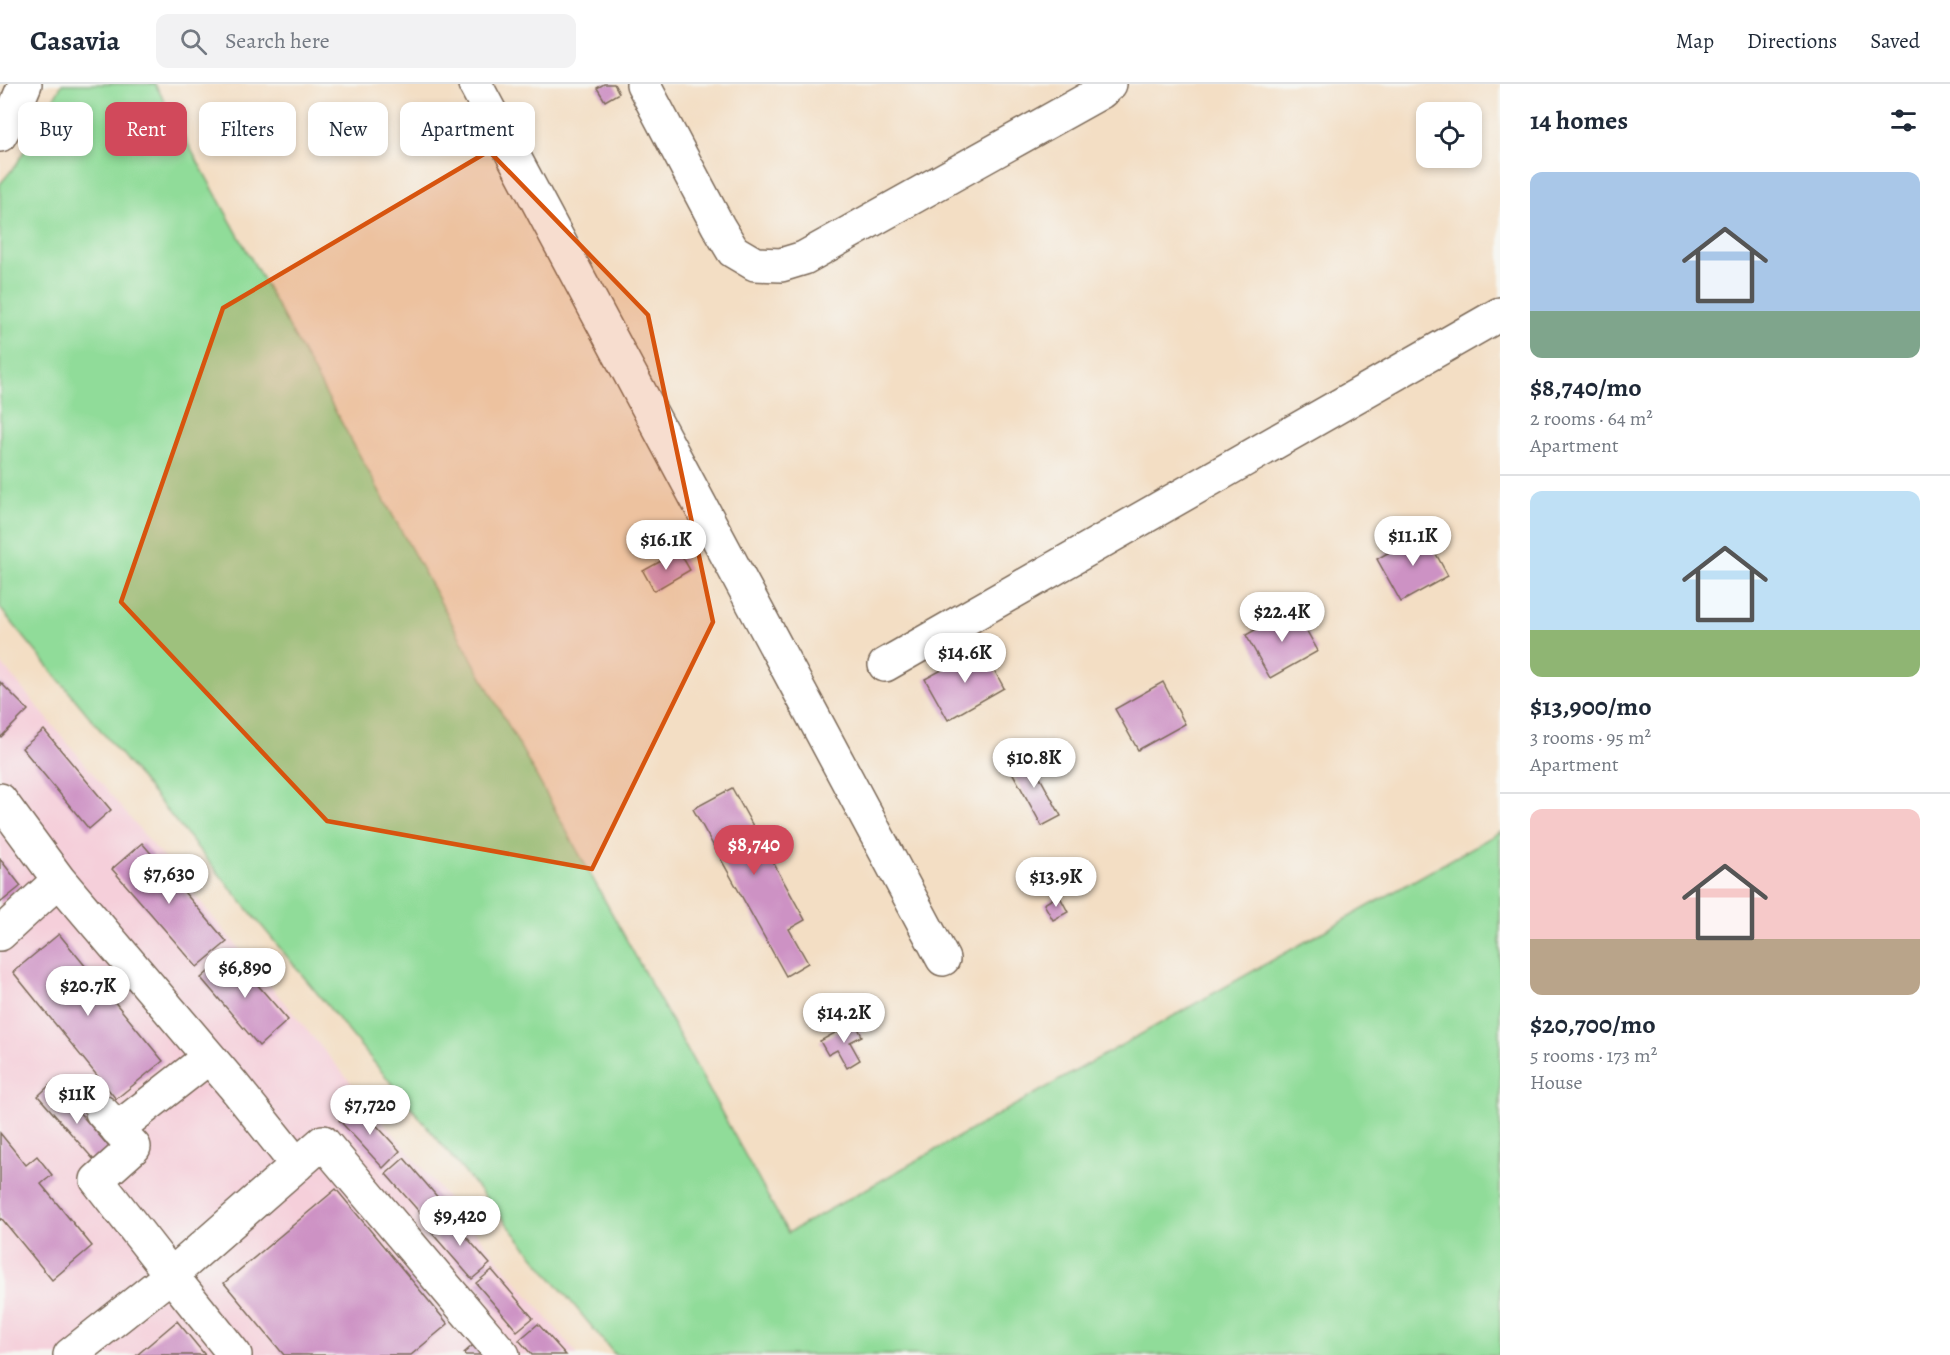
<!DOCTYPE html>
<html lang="en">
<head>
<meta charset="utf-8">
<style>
	body { margin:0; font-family:Alegreya,serif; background:#f2f2f3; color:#1f2937; height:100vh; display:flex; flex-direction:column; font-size:22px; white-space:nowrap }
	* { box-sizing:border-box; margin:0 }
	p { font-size:20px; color:#747a83 }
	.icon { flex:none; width:33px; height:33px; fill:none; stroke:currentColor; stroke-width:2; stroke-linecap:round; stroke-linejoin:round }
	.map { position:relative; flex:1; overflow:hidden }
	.sheet { display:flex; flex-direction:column; background:#fff; width:450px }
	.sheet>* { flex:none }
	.hud { position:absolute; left:18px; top:18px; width:570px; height:54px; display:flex; gap:12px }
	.controls { position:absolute; left:1416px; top:18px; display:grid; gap:12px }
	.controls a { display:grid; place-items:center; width:66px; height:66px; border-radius:12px; background:#fff; box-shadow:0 3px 9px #0003; font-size:30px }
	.price { position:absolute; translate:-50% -51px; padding:0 14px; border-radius:21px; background:#fff; color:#222; font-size:20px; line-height:39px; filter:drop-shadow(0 2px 3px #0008) }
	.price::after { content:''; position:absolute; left:50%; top:36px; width:18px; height:14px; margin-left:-9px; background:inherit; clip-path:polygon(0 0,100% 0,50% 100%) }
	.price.current { background:#d1495b; color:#fff }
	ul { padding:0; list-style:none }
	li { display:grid; align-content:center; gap:12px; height:318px; padding:0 30px }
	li+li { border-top:2px solid #e0e1e3 }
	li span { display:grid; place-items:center; height:186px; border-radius:12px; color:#555 }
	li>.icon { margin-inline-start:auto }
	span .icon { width:108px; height:108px; fill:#fffc; stroke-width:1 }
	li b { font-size:26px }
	h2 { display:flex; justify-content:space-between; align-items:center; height:72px; padding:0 30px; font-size:26px }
	.pill { padding:0 21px; border-radius:12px; background:#fff; box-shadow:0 3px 9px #0003; font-size:21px; line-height:54px }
	.pill.current { background:#d1495b; color:#fff }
	header { display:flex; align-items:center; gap:36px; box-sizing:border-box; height:84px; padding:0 30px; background:#fff; border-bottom:2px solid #e0e1e3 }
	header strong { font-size:28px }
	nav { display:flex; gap:33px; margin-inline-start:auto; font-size:21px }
	.search { width:420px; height:54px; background:#f2f2f3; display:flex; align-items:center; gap:15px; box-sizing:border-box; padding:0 21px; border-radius:12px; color:#747a83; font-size:22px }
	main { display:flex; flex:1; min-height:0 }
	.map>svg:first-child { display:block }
	.built { fill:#f5cfda }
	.green { fill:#90dc99; stroke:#66835c; stroke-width:1.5 }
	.building { fill:#cd92c4 }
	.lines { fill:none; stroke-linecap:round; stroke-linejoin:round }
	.minor-casing { stroke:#7b6958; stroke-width:36 }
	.minor { stroke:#fff; stroke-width:33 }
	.marked { fill:#d7540e; fill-opacity:0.2; stroke:#d7540e; stroke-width:4.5; stroke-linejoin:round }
</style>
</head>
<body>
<header>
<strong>Casavia</strong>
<div class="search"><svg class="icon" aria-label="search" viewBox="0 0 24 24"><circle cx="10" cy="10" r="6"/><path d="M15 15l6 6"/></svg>Search here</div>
<nav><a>Map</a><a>Directions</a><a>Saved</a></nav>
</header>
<main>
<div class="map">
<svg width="1500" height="1271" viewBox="0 0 1500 1271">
	<rect width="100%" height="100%" fill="#f6f6f2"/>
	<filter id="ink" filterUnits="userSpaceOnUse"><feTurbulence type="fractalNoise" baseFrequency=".0167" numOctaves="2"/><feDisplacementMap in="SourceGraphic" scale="12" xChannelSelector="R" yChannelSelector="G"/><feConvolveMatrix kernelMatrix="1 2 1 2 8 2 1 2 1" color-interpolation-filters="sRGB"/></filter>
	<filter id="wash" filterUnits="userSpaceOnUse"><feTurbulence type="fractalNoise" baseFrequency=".008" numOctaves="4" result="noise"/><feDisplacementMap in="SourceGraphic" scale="24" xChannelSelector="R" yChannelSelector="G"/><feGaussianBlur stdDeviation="1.35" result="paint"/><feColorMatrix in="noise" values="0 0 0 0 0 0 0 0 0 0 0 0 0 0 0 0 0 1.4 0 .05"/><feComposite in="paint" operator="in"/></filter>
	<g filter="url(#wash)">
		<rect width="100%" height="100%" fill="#f3dec4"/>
		<path class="built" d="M0 578 578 1271H0Z"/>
		<path class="green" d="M62 0H155L788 1149 1500 748V1271H615L0 524V100L16 81Z"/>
		<g id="blocks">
			<path class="building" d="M604 0H614L619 9 605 17 597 4Z
				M1424 448 1448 492 1401 518 1377 475Z
				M679 467 690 486 654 507 643 487Z
				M1294 524 1318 567 1270 594 1246 551Z
				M982 564 1004 604 948 636 925 595Z
				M0 598 28 626 1 653 0 652Z
				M1163 598 1185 640 1138 666 1115 625Z
				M44 646 111 726 89 745 22 664Z
				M1026 668 1061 732 1042 742 1007 679Z
				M732 704 805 836 789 845 808 879 786 892 693 725Z
				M142 759 227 858 197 883 112 785Z
				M0 775 21 802 0 819Z
				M1059 811 1068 828 1053 836 1044 820Z
				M59 850 163 977 116 1015 13 888Z
				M230 869 288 936 259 962 201 894Z
				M855 938 862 952 850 958 860 976 847 984 837 966 828 971 820 957Z
				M53 998 116 1071 101 1084 38 1012Z
				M356 1019 400 1067 383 1084 339 1036Z
				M0 1049 26 1081 37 1072 52 1091 41 1100 92 1162 52 1196 2 1135 0 1136Z
				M404 1074 446 1123 429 1139 386 1090Z
				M336 1105 448 1240 411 1271H284L224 1199Z
				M447 1131 490 1180 472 1195 430 1147Z
				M492 1186 533 1234 517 1247 476 1199Z
				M177 1237 205 1271H137Z
				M538 1240 566 1271H532L519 1256Z
				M479 1256 492 1271H465L464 1269Z"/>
		</g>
	</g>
	<g filter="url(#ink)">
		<use href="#blocks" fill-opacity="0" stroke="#7b6958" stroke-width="1.5"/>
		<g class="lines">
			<defs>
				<path id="minor" d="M475 0 943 875
					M643 0 718 142 733 167 755 180 781 181 804 174 1101 8 1110 0
					M0 51 15 24 25 0
					M885 581 1500 230
					M0 716 59 796 233 1001 297 1081
					M0 850 59 796
					M102 1028 134 1063 97 1096 171 1191 323 1058 503 1271
					M117 1045 209 973
					M70 1271 171 1191 235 1271"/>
			</defs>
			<use href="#minor" class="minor-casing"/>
			<use href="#minor" class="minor"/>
		</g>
	</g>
	<path class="marked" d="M489 67 648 231 713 538 592 785 327 737 121 518 223 224Z"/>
</svg>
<div class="controls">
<a><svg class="icon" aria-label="locate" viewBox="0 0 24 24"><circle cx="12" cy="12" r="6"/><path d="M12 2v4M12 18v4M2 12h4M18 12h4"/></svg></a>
</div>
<b class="price" style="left:1413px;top:483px">$11.1K</b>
<b class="price" style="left:666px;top:487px">$16.1K</b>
<b class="price" style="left:1282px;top:559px">$22.4K</b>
<b class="price" style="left:965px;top:600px">$14.6K</b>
<b class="price" style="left:1034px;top:705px">$10.8K</b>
<b class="price current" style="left:754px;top:792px">$8,740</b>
<b class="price" style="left:169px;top:821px">$7,630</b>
<b class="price" style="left:1056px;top:824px">$13.9K</b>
<b class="price" style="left:245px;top:915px">$6,890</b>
<b class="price" style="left:88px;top:933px">$20.7K</b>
<b class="price" style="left:844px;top:960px">$14.2K</b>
<b class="price" style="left:77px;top:1041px">$11K</b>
<b class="price" style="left:370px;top:1052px">$7,720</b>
<b class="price" style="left:460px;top:1163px">$9,420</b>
<div class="hud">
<a class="pill">Buy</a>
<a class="pill current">Rent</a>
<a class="pill">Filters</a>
<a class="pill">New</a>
<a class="pill">Apartment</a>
</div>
</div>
<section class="sheet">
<h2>14 homes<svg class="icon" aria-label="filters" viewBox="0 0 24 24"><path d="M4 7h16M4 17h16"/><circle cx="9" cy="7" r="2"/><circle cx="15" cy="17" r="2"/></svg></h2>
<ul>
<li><span style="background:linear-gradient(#a9c7e8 75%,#7fa58c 0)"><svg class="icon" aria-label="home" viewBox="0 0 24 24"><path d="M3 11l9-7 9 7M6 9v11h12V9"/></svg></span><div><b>$8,740/mo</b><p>2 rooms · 64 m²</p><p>Apartment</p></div></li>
<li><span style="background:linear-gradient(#bfe0f5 75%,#8fb573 0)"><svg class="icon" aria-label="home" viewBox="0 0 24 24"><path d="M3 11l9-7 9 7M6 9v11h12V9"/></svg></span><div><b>$13,900/mo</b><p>3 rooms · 95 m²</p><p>Apartment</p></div></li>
<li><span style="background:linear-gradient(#f6c9c9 70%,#b9a48a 0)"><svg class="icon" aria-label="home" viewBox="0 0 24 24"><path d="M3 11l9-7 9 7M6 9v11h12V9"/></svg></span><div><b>$20,700/mo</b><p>5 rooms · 173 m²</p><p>House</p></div></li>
</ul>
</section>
</main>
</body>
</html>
